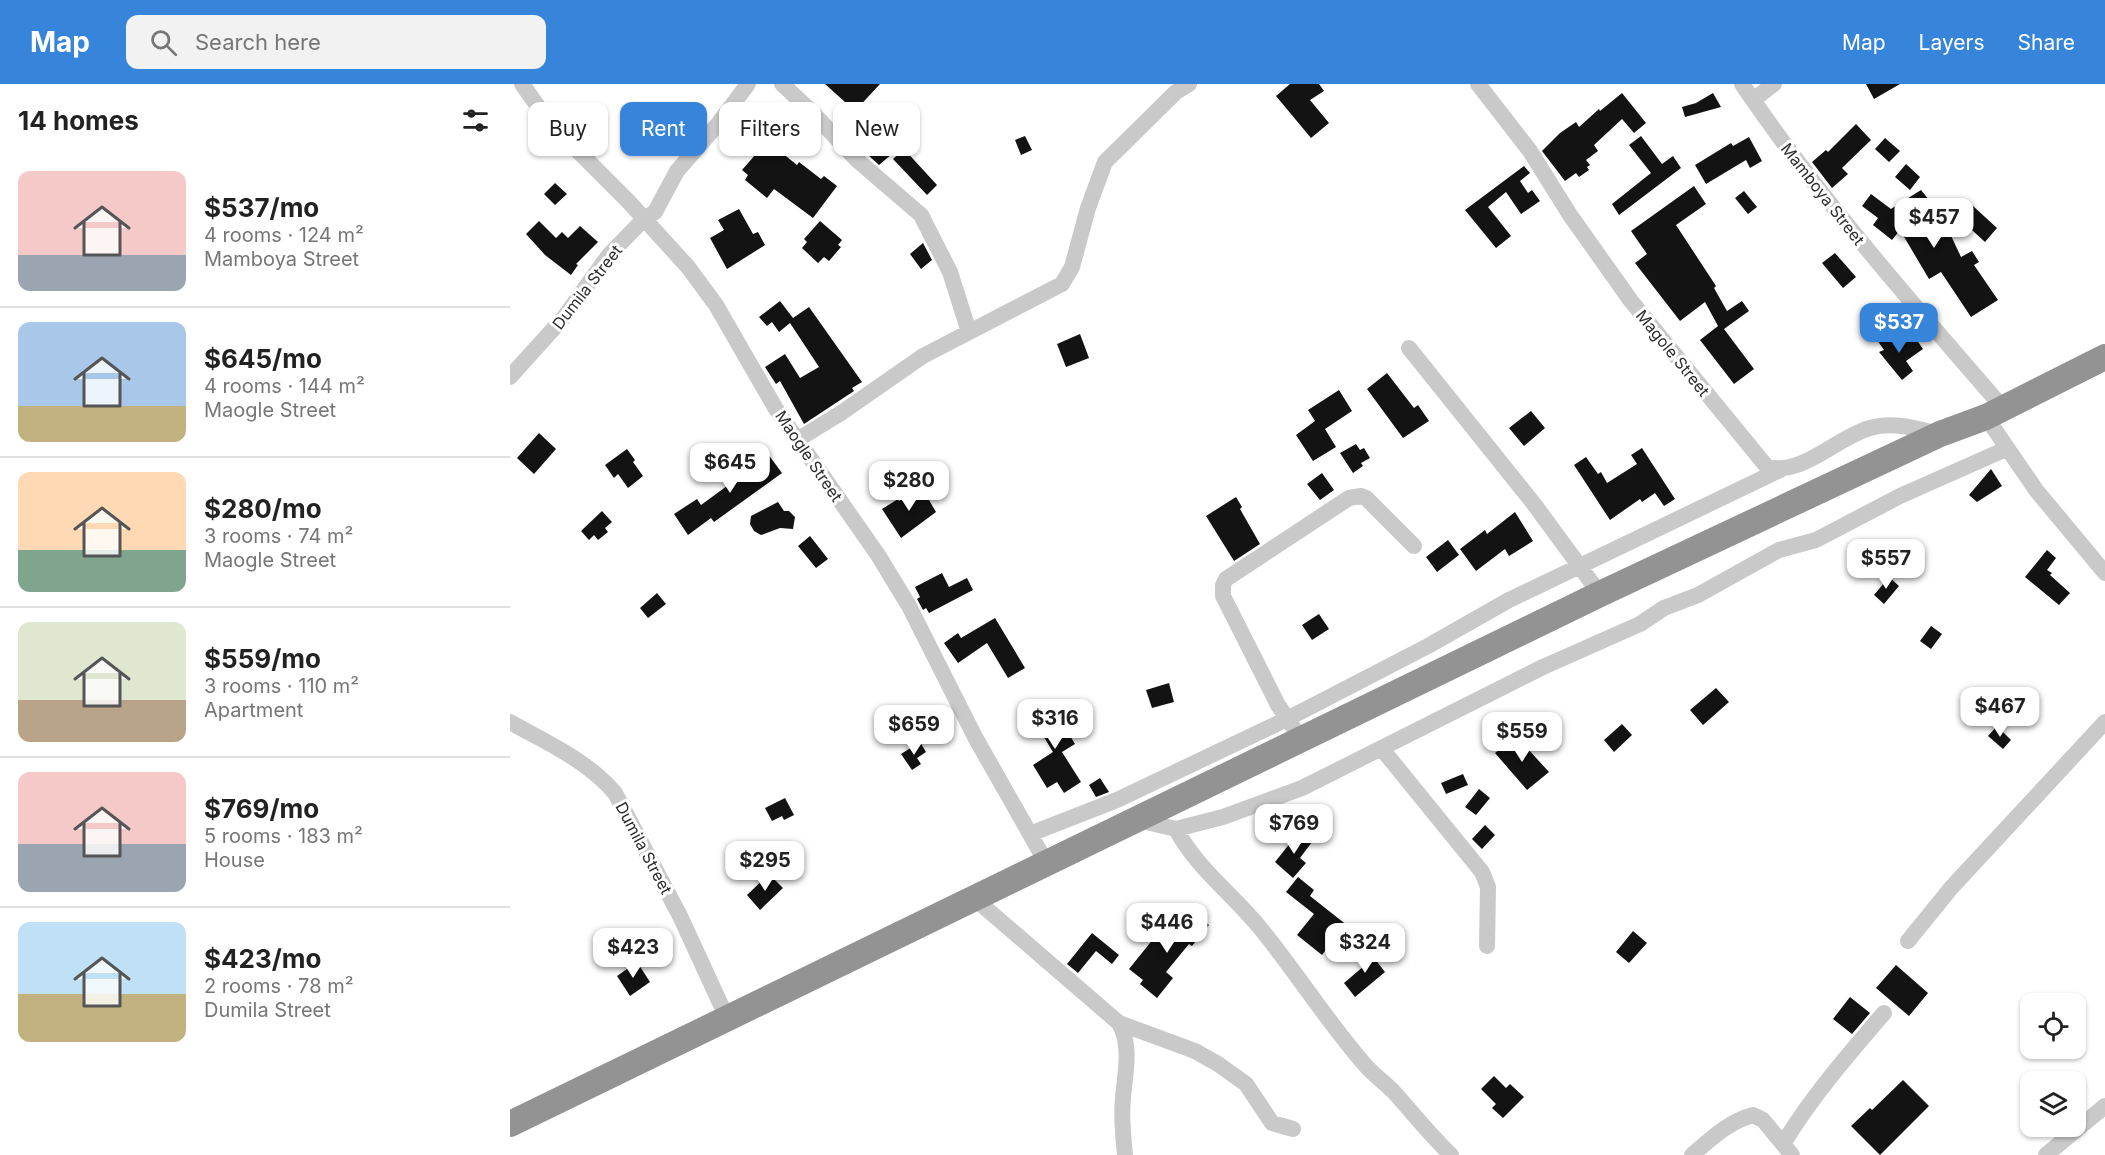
<!DOCTYPE html>
<html lang="en">
<head>
<meta charset="utf-8">
<style>
	body { margin:0; font-family:Inter,sans-serif; background:#f2f2f2; color:#222; height:100vh; display:flex; flex-direction:column; font-size:22px; white-space:nowrap }
	* { box-sizing:border-box; margin:0 }
	p { font-size:20px; color:#767676 }
	.icon { flex:none; width:33px; height:33px; fill:none; stroke:currentColor; stroke-width:2; stroke-linecap:round; stroke-linejoin:round }
	.map { position:relative; flex:1; overflow:hidden }
	.side { display:flex; flex-direction:column; background:#fff; width:510px }
	.side>* { flex:none }
	.guide { position:absolute; left:18px; top:18px; width:570px; height:54px; display:flex; gap:12px }
	.controls { position:absolute; left:1510px; top:909px; display:grid; gap:12px }
	.controls a { display:grid; place-items:center; width:66px; height:66px; border-radius:12px; background:#fff; box-shadow:0 2px 4px #0004; font-size:30px }
	.price { position:absolute; translate:-50% -51px; padding:0 14px; border-radius:12px; background:#fff; color:#222; font-size:20px; line-height:39px; filter:drop-shadow(0 2px 3px #0008) }
	.price::after { content:''; position:absolute; left:50%; top:36px; width:18px; height:14px; margin-left:-9px; background:inherit; clip-path:polygon(0 0,100% 0,50% 100%) }
	.price.active { background:#3785da; color:#fff }
	ul { padding:0; list-style:none }
	li { display:flex; align-items:center; gap:18px; height:150px; padding:0 18px }
	li+li { border-top:2px solid #e0e0e0 }
	li span { display:grid; place-items:center; flex:none; width:168px; height:120px; border-radius:12px; color:#555 }
	li>.icon { margin-inline-start:auto }
	span .icon { width:72px; height:72px; fill:#fffc; stroke-width:1 }
	li b { font-size:26px }
	h2 { display:flex; justify-content:space-between; align-items:center; height:72px; padding:0 18px; font-size:26px }
	.pill { padding:0 21px; border-radius:12px; background:#fff; box-shadow:0 2px 4px #0004; font-size:21px; line-height:54px }
	.pill.active { background:#3785da; color:#fff }
	header { display:flex; align-items:center; gap:36px; box-sizing:border-box; height:84px; padding:0 30px; background:#3785da; color:#fff }
	header strong { font-size:28px }
	nav { display:flex; gap:33px; margin-inline-start:auto; font-size:21px }
	.search { width:420px; height:54px; background:#f2f2f2; display:flex; align-items:center; gap:15px; box-sizing:border-box; padding:0 21px; border-radius:12px; color:#767676; font-size:22px }
	main { display:flex; flex:1; min-height:0 }
	.map>svg:first-child { display:block }
	.building { fill:#131313 }
	.lines { fill:none; stroke-linecap:round; stroke-linejoin:round }
	.minor { stroke:#c9c9c9; stroke-width:16 }
	.highway { stroke:#939393; stroke-width:26 }
	.labels { text-anchor:middle; dominant-baseline:central; stroke-width:6; stroke-linejoin:round; paint-order:stroke }
	.street-label { font-size:16px; fill:#2c2c2c; stroke:#fff }
</style>
</head>
<body>
<header>
<strong>Map</strong>
<div class="search"><svg class="icon" aria-label="search" viewBox="0 0 24 24"><circle cx="10" cy="10" r="6"/><path d="M15 15l6 6"/></svg>Search here</div>
<nav><a>Map</a><a>Layers</a><a>Share</a></nav>
</header>
<main>
<section class="side">
<h2>14 homes<svg class="icon" aria-label="filters" viewBox="0 0 24 24"><path d="M4 7h16M4 17h16"/><circle cx="9" cy="7" r="2"/><circle cx="15" cy="17" r="2"/></svg></h2>
<ul>
<li><span style="background:linear-gradient(#f6c9c9 70%,#9aa5b1 0)"><svg class="icon" aria-label="home" viewBox="0 0 24 24"><path d="M3 11l9-7 9 7M6 9v11h12V9"/></svg></span><div><b>$537/mo</b><p>4 rooms · 124 m²</p><p>Mamboya Street</p></div></li>
<li><span style="background:linear-gradient(#a9c7e8 70%,#c2b280 0)"><svg class="icon" aria-label="home" viewBox="0 0 24 24"><path d="M3 11l9-7 9 7M6 9v11h12V9"/></svg></span><div><b>$645/mo</b><p>4 rooms · 144 m²</p><p>Maogle Street</p></div></li>
<li><span style="background:linear-gradient(#ffd9b3 65%,#7fa58c 0)"><svg class="icon" aria-label="home" viewBox="0 0 24 24"><path d="M3 11l9-7 9 7M6 9v11h12V9"/></svg></span><div><b>$280/mo</b><p>3 rooms · 74 m²</p><p>Maogle Street</p></div></li>
<li><span style="background:linear-gradient(#dfe7d0 65%,#b9a48a 0)"><svg class="icon" aria-label="home" viewBox="0 0 24 24"><path d="M3 11l9-7 9 7M6 9v11h12V9"/></svg></span><div><b>$559/mo</b><p>3 rooms · 110 m²</p><p>Apartment</p></div></li>
<li><span style="background:linear-gradient(#f6c9c9 60%,#9aa5b1 0)"><svg class="icon" aria-label="home" viewBox="0 0 24 24"><path d="M3 11l9-7 9 7M6 9v11h12V9"/></svg></span><div><b>$769/mo</b><p>5 rooms · 183 m²</p><p>House</p></div></li>
<li><span style="background:linear-gradient(#bfe0f5 60%,#c2b280 0)"><svg class="icon" aria-label="home" viewBox="0 0 24 24"><path d="M3 11l9-7 9 7M6 9v11h12V9"/></svg></span><div><b>$423/mo</b><p>2 rooms · 78 m²</p><p>Dumila Street</p></div></li>
</ul>
</section>
<div class="map">
<svg width="1595" height="1071" viewBox="0 0 1595 1071">
	<rect width="100%" height="100%" fill="#fff"/>
	<path class="building" d="M315 0H370L345 27Z
		M780 0H809L814 7 800 16 819 39 801 54 766 12Z
		M1356 0H1390L1364 15Z
		M1112 9 1136 39 1124 49 1112 35 1084 61 1088 67 1076 76 1080 81 1077 83 1079 86 1069 93 1066 89 1055 97 1032 67 1050 49 1066 38 1069 43 1089 25 1090 27Z
		M1203 9 1211 23 1175 33 1172 23 1186 19Z
		M1346 40 1361 56 1332 84 1338 90 1322 104 1302 78 1316 66 1318 68Z
		M357 52 367 63 371 59 382 70 369 81 347 61Z
		M515 52 522 66 511 71 505 56Z
		M1131 52 1152 80 1163 72 1171 84 1109 131 1102 120 1141 89 1119 61Z
		M1239 53 1252 77 1240 84 1236 76 1196 100 1185 81 1221 59 1223 62Z
		M1375 54 1390 67 1379 78 1365 65Z
		M252 63 257 67 260 63 264 66 266 64 287 81 289 78 311 95 314 92 327 102 303 134 264 105 257 114 235 96 238 91 232 86Z
		M394 65 427 101 417 111 383 75Z
		M1396 80 1410 93 1400 106 1385 93Z
		M1014 82 1020 89 1010 97 1018 109 1022 106 1030 117 1011 130 996 108 978 123 1001 152 986 164 955 126Z
		M45 99 57 110 45 121 34 110Z
		M1184 102 1196 120 1166 141 1206 202 1204 204 1217 227 1232 217 1239 227 1214 245 1244 285 1224 300 1190 256 1208 242 1195 218 1170 237 1125 179 1137 170 1121 147Z
		M1411 106 1423 121 1414 129 1425 148 1436 141 1451 173 1462 167 1469 178 1464 181 1488 216 1461 233 1431 188 1419 195 1390 146 1382 156 1363 141 1368 134 1352 122 1361 110 1381 125Z
		M1234 107 1247 123 1238 130 1225 114Z
		M1463 122 1487 144 1475 158 1451 136Z
		M229 125 243 150 248 148 255 161 217 185 200 154 214 146 208 136Z
		M29 137 46 154 52 148 58 154 70 142 88 158 66 180 68 181 61 191 35 171 16 150Z
		M310 137 332 156 328 161 331 163 319 177 314 173 308 179 292 164 297 158 294 155Z
		M413 159 422 176 411 185 400 170Z
		M1325 169 1346 193 1333 204 1312 179Z
		M270 217 283 234 299 223 352 298 342 304 344 307 294 340 270 297 266 300 255 283 275 270 290 294 309 283 280 239 269 248 262 238 257 242 249 233Z
		M1378 248 1389 263 1404 252 1413 265 1396 277 1403 287 1392 296 1369 268 1374 266 1367 256Z
		M570 250 579 274 556 283 547 260Z
		M877 289 904 324 908 321 919 337 893 354 857 305Z
		M829 306 842 327 815 345 826 363 803 377 786 351 805 337 798 326Z
		M1021 327 1035 344 1014 362 999 344Z
		M29 349 46 365 24 390 7 374Z
		M846 360 850 366 854 364 860 374 851 379 853 382 843 389 830 369Z
		M1132 364 1165 415 1154 422 1145 409 1132 418 1130 415 1100 436 1064 381 1076 373 1088 390 1091 388 1097 399 1127 380 1121 371Z
		M117 365 125 376 123 378 133 392 118 404 108 390 104 394 95 381Z
		M255 366 272 389 204 438 201 434 178 451 164 430 187 415 191 421 243 383 239 377Z
		M1481 385 1492 402 1467 418 1459 411Z
		M812 389 824 406 810 416 797 400Z
		M408 404 416 411 426 428 391 454 372 425 388 415 389 417Z
		M726 413 732 423 730 425 750 460 724 477 696 432Z
		M268 418 274 427H279L285 433 283 445 270 444 251 451 244 447 240 440 241 432Z
		M92 427 102 438 95 444 98 448 88 456 84 451 79 456 71 447Z
		M1005 428 1023 457 999 472 995 465 966 487 950 465 975 446 977 450Z
		M300 452 318 475 306 484 288 462Z
		M938 456 949 471 927 488 916 473Z
		M1537 466 1546 474 1537 486 1542 489 1540 491 1560 509 1549 521 1515 493Z
		M432 489 439 503 457 494 463 506 419 529 416 524 413 526 407 515 410 513 405 503Z
		M1379 493 1389 502 1374 520 1364 511Z
		M147 509 156 520 138 534 130 524Z
		M809 530 819 545 802 556 792 541Z
		M485 534 515 584 498 594 477 559 448 579 434 559 448 549 451 554Z
		M1421 542 1432 550 1421 565 1410 557Z
		M659 599 664 618 642 624 636 606Z
		M1206 604 1219 618 1193 641 1180 626Z
		M540 618 565 660 552 668 571 698 554 709 547 698 537 704 523 681 543 668 520 630Z
		M1112 640 1122 651 1104 668 1094 656Z
		M1487 642 1501 656 1493 665 1478 652Z
		M1006 652 1039 688 1017 706 985 669Z
		M410 658 416 668 407 674 411 680 402 686 391 670Z
		M953 690 958 701 936 710 931 699Z
		M590 694 599 708 586 713 579 701Z
		M969 705 980 714 966 731 955 723Z
		M275 714 284 731 274 736 272 732 262 737 255 724Z
		M975 741 985 751 972 765 962 755Z
		M789 748 802 758 790 774 796 779 783 794 765 778Z
		M259 790 273 804 250 826 237 811Z
		M788 793 804 806 800 812 838 842 833 848 840 854 831 866 822 858 812 871 787 851 804 830 776 808Z
		M681 826 699 841 682 862 679 860 656 888 663 894 647 914 630 900 633 896 619 885 644 854 653 861Z
		M1123 847 1137 859 1119 879 1106 868Z
		M582 849 609 871 602 880 586 867 568 889 557 880Z
		M858 866 875 888 845 913 834 899 854 882 847 875Z
		M127 878 140 898 120 912 107 892Z
		M1386 881 1418 909 1399 932 1366 904Z
		M1340 913 1360 929 1342 950 1323 935Z
		M984 992 996 1004 1000 1000 1014 1013 993 1034 982 1024 986 1020 971 1005Z
		M1393 996 1419 1022 1370 1071 1341 1042 1360 1024 1362 1026Z"/>
	<g class="lines">
		<path class="minor" d="M12 0 39 38 118 117 178 183 206 221 266 325 368 471 399 522 465 653 537 780
			M272 0 300 26 347 76 411 131 440 188 459 248
			M968 0 1020 67 1060 131 1121 217 1257 383C1293 392 1327 353 1360 344 1384 337 1407 345 1429 350
			M1232 0C1310 115 1402 219 1493 324
			M1243 16 1264 0
			M899 264 1024 420 1090 510
			M0 293 55 232 99 171 134 135 145 128 167 87 208 40 238 0
			M1476 333 1526 406 1595 489
			M287 356 331 329 413 272 552 200 562 183 578 124 595 78 666 8 679 0
			M0 638C37 659 77 676 105 709L170 832 217 934
			M783 643 768 621 713 512V501L716 495 839 414 851 412 856 414 904 462
			M872 665 972 788 978 803 977 862
			M628 736 666 745 713 733 792 704 1033 583 1130 540 1154 524 1188 511 1269 466 1306 456 1390 412 1496 365
			M666 745C687 785 723 810 751 845 787 889 818 939 856 982 864 991 874 998 883 1007 902 1028 920 1051 941 1071
			M520 750 607 716 777 635 918 562 999 516 1270 386
			M465 815 609 939C622 963 615 988 613 1014 611 1033 613 1052 615 1071
			M1398 857 1441 804 1595 638
			M609 939 685 967 708 980 736 1000 762 1039 783 1045
			M1273 1060C1302 1012 1338 971 1374 929
			M1182 1071C1202 1054 1218 1038 1243 1031L1253 1036 1282 1071
			M1536 1071 1595 1022"/>
		<path class="highway" d="M0 1040 1090 510 1430 350 1476 333 1595 273"/>
	</g>
	<g class="labels">
		<g class="street-label">
			<text transform="translate(1313 110) rotate(52)">Mamboya Street</text>
			<text transform="translate(77 203) rotate(-52)">Dumila Street</text>
			<text transform="translate(1163 269) rotate(51)">Magole Street</text>
			<text transform="translate(299 372) rotate(56)">Maogle Street</text>
			<text transform="translate(134 764) rotate(62)">Dumila Street</text>
		</g>
	</g>
</svg>
<div class="controls">
<a><svg class="icon" aria-label="locate" viewBox="0 0 24 24"><circle cx="12" cy="12" r="6"/><path d="M12 2v4M12 18v4M2 12h4M18 12h4"/></svg></a>
<a><svg class="icon" aria-label="layers" viewBox="0 0 24 24"><path d="M12 4l9 5-9 5-9-5zM3 14l9 5 9-5"/></svg></a>
</div>
<b class="price" style="left:1424px;top:165px">$457</b>
<b class="price active" style="left:1389px;top:270px">$537</b>
<b class="price" style="left:220px;top:410px">$645</b>
<b class="price" style="left:399px;top:428px">$280</b>
<b class="price" style="left:1376px;top:506px">$557</b>
<b class="price" style="left:1490px;top:654px">$467</b>
<b class="price" style="left:545px;top:666px">$316</b>
<b class="price" style="left:404px;top:672px">$659</b>
<b class="price" style="left:1012px;top:679px">$559</b>
<b class="price" style="left:784px;top:771px">$769</b>
<b class="price" style="left:255px;top:808px">$295</b>
<b class="price" style="left:657px;top:870px">$446</b>
<b class="price" style="left:855px;top:890px">$324</b>
<b class="price" style="left:123px;top:895px">$423</b>
<div class="guide">
<a class="pill">Buy</a>
<a class="pill active">Rent</a>
<a class="pill">Filters</a>
<a class="pill">New</a>
</div>
</div>
</main>
</body>
</html>
